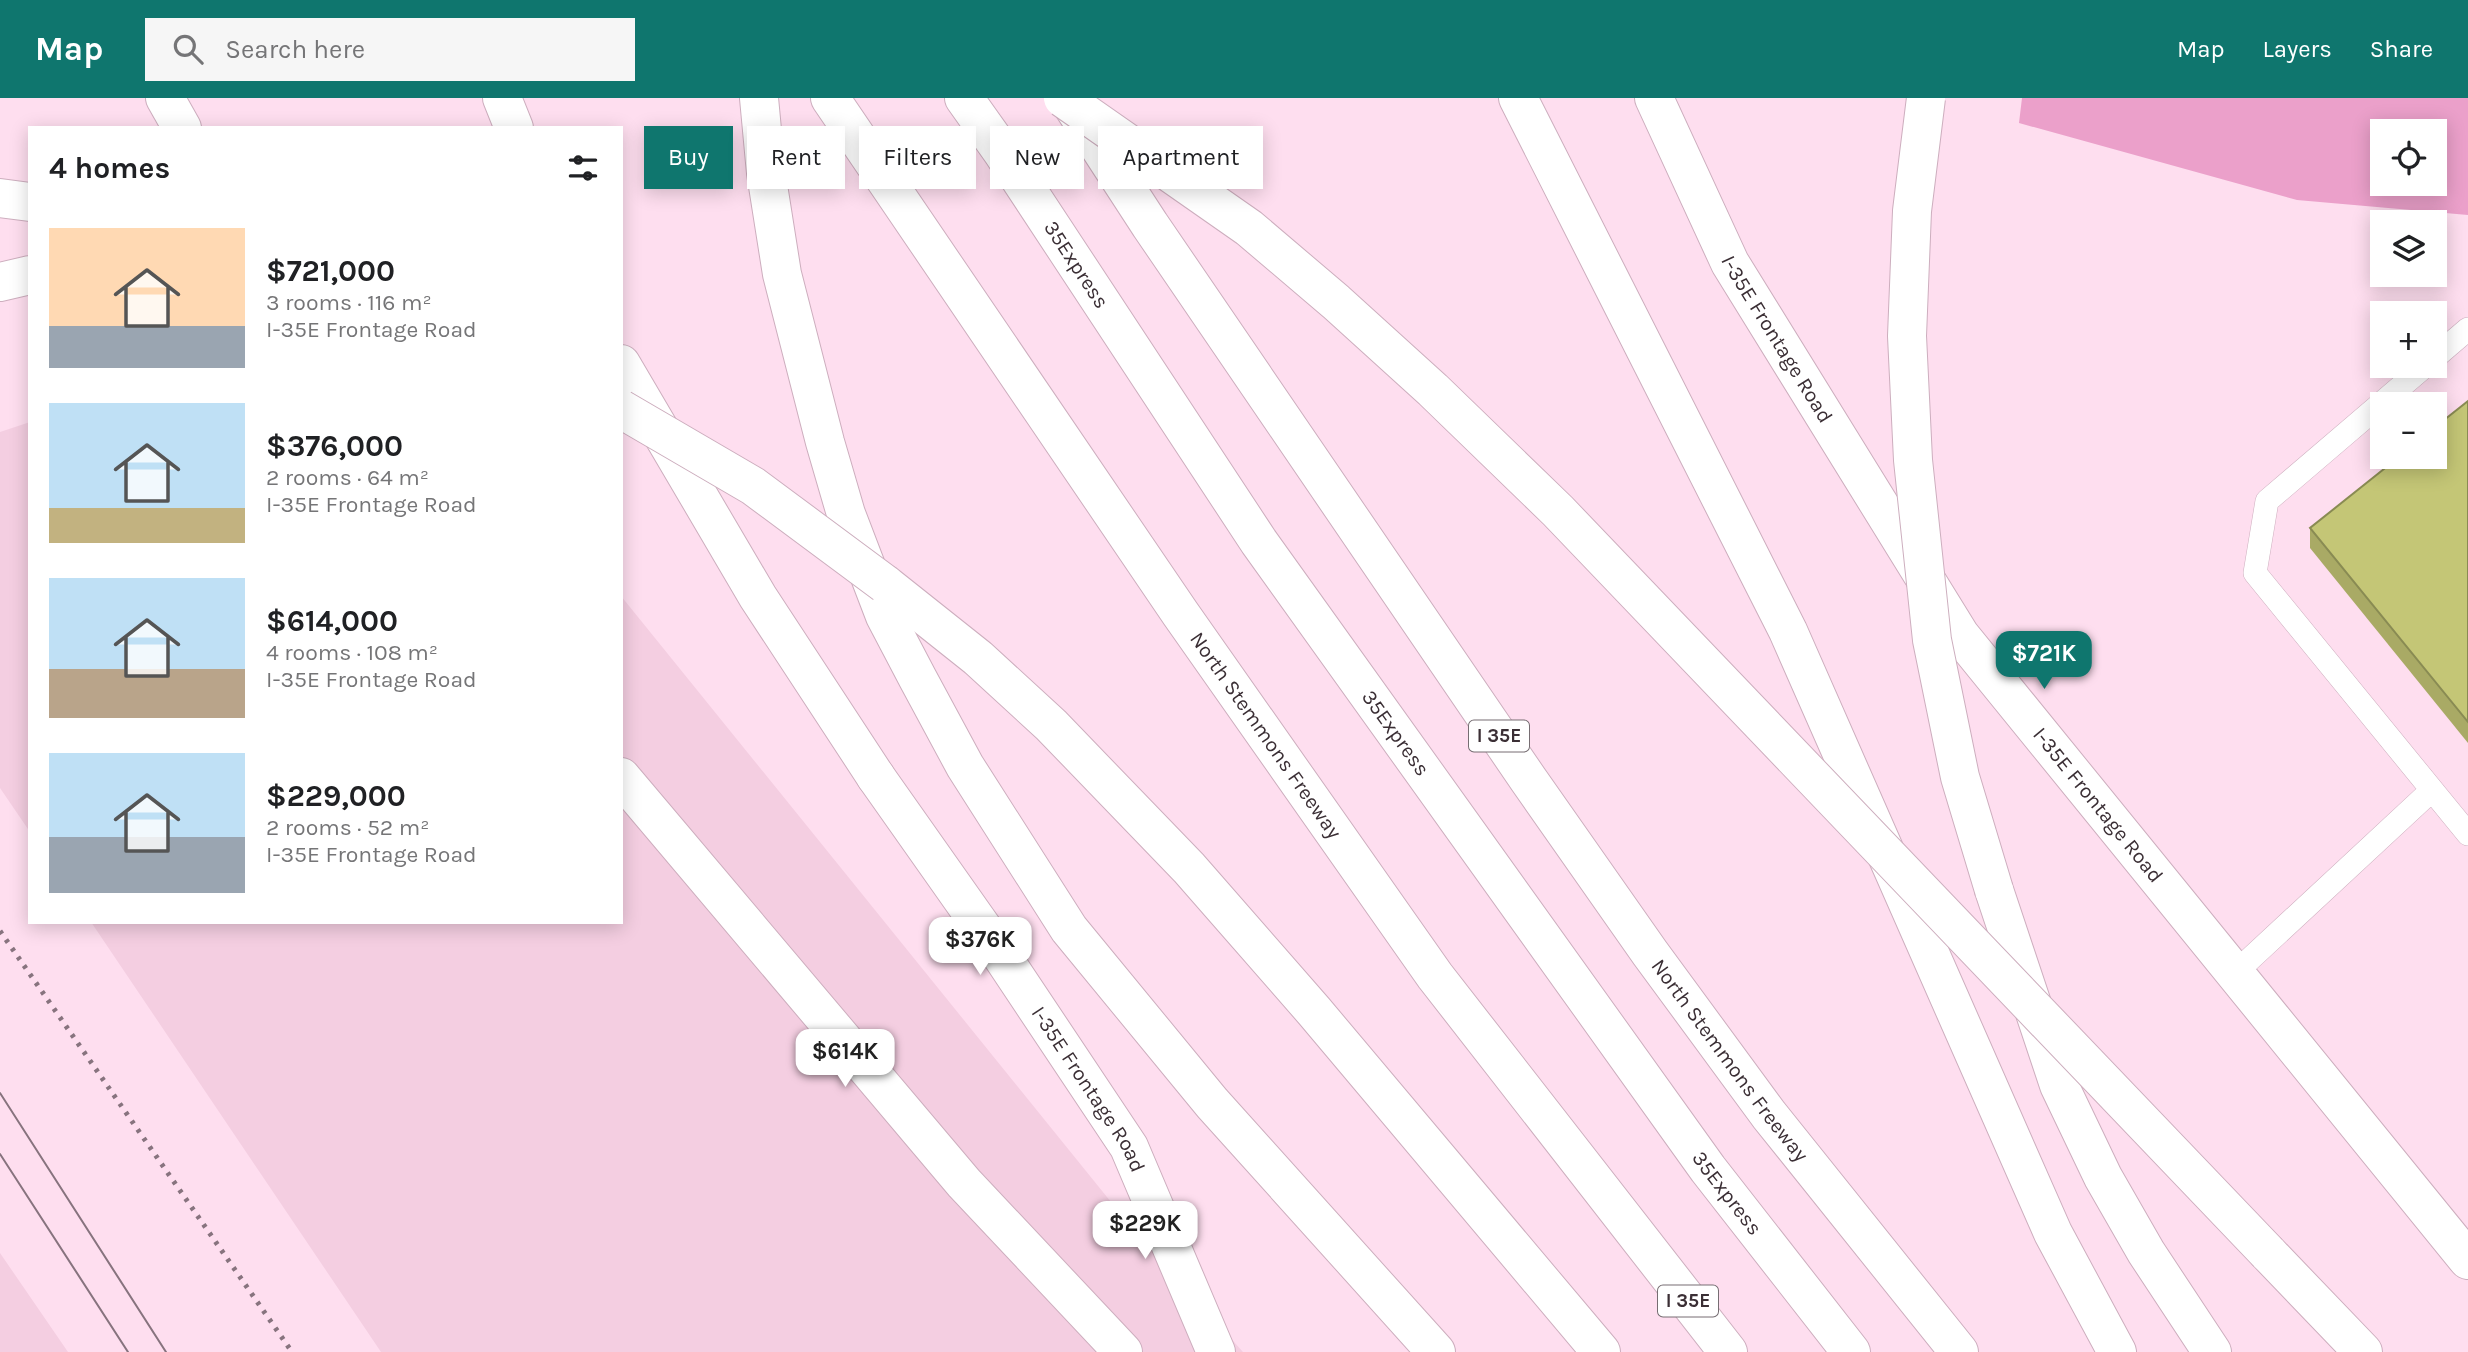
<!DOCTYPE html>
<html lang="en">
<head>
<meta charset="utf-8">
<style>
	body { margin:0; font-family:Karla,sans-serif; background:#f6f6f6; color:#202124; height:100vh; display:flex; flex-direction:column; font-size:26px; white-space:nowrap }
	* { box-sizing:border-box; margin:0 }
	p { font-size:23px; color:#757577 }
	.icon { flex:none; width:38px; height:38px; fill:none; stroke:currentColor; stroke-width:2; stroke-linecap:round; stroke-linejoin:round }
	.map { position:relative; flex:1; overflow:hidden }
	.sheet { position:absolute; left:28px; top:28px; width:595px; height:798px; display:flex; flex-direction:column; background:#fff; border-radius:0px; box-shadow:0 4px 18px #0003 }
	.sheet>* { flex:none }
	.banner { position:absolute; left:644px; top:28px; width:665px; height:63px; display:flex; gap:14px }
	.buttons { position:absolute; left:2370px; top:21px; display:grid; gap:14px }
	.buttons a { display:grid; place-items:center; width:77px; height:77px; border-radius:0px; background:#fff; box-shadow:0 4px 18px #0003; font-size:35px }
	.price { position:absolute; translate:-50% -60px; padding:0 16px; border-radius:14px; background:#fff; color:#222; font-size:23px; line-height:46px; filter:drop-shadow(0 2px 4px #0008) }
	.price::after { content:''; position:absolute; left:50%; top:42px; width:21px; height:16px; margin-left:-10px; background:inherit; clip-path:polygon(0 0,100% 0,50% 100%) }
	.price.active { background:#0f766e; color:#fff }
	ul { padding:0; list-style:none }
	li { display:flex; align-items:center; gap:21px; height:175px; padding:0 21px }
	li span { display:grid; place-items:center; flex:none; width:196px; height:140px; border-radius:0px; color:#555 }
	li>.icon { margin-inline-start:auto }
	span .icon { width:84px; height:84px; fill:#fffc; stroke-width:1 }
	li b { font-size:30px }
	h2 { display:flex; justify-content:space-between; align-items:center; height:84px; padding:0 21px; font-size:30px }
	.chip { padding:0 24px; border-radius:0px; background:#fff; box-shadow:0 4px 18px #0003; font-size:24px; line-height:63px }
	.chip.active { background:#0f766e; color:#fff }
	header { display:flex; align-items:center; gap:42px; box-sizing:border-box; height:98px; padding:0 35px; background:#0f766e; color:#fff }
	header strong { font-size:33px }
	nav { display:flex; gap:38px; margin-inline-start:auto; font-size:24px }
	.search { width:490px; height:63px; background:#f6f6f6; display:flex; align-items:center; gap:18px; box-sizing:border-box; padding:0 24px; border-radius:0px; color:#757577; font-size:26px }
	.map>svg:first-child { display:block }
	.built { fill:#f4cee1 }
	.forest { fill:#eba0ca; fill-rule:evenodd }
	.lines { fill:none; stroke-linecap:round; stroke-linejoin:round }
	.service-casing { stroke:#cdaebe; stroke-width:24 }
	.secondary-casing { stroke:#cdaebe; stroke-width:40 }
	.motorway-casing { stroke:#cdaebe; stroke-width:40 }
	.service { stroke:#fff; stroke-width:23 }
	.secondary { stroke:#fff; stroke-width:38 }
	.motorway { stroke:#fff; stroke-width:38 }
	.tram { stroke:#87737e; stroke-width:2 }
	.rail { stroke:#87737e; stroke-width:5; stroke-dasharray:3.5 7; stroke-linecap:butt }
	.motorway-bridge-casing { stroke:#cdaebe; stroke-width:40; stroke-linecap:butt }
	.motorway-bridge { stroke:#fff; stroke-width:38 }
	.wall { fill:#a9aa65 }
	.building { fill:#c4c676; stroke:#898b53; stroke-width:2 }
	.labels { text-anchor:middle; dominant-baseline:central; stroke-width:7; stroke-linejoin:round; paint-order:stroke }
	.shield { fill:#fff; stroke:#766d72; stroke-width:2 }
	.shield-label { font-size:19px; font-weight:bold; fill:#3b2f35 }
	.street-label { font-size:21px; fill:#3b2f35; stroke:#fff }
</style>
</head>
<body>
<header>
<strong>Map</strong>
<div class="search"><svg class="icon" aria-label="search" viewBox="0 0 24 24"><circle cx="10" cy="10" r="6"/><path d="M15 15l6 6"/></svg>Search here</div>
<nav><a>Map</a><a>Layers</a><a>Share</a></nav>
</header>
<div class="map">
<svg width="2468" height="1254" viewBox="0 0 2468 1254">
	<rect width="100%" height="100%" fill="#fedeef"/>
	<path class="built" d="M30 324V734L0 690V334Z
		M621 498 1128 1125 1243 1254H381L91 824H621Z
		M0 1155 68 1254H0Z"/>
	<path class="forest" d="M2022 0H2468V117L2297 102 2019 25ZM2382 33H2434V86H2382Z"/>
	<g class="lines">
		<defs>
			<path id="service" d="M2434 260 2468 231
				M2425 268 2267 403 2255 475 2468 736
				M2236 874 2432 692"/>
			<g id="secondary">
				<path d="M165 0 182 30"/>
				<path id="s1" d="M1654 0 1730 165 1960 537 2468 1162"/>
				<path d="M0 184 30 177"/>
				<path d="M621 679 964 1085 1123 1254"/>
				<path id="s2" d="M876 679 993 845 1129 1049 1216 1254"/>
			</g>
			<g id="motorway">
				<path d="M502 0 514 30"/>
				<path d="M759 0 766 75 782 176 825 344 846 416 885 518 917 579 965 668 1069 831 1212 1005 1436 1254"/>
				<path id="s3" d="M830 0 1180 515 1435 878 1728 1254"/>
				<path id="s4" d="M964 0 1003 55 1259 444 1708 1071 1851 1254"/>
				<path d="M1518 0 1788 533 2053 1135 2117 1254"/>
				<path id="s5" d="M1072 7 1150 127 1528 681 1650 855 1769 1017 1959 1254"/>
				<path d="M0 100 30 104"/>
				<path d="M621 266 758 499 876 679"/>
				<path d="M885 486 978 560 1051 627 1189 770 1314 913 1601 1254"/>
				<path d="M1994 792 2059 987 2103 1079 2146 1154 2212 1254"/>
				<path d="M2268 1155 2363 1254"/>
			</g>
		</defs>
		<use href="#service" class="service-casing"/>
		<use href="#secondary" class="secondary-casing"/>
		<use href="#motorway" class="motorway-casing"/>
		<use href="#service" class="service"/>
		<use href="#secondary" class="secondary"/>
		<use href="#motorway" class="motorway"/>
		<path class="tram" d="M0 995 166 1254
			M0 1056 128 1254"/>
		<path class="rail" d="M0 833 292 1254"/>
		<defs>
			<path id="motorway-bridge" d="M1063 0 1249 130 1336 204 1433 292 1558 413 2268 1155
				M1926 0 1912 113 1907 238 1913 362 1932 542 1960 679 1994 792
				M621 311 753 388 885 486"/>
		</defs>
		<use href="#motorway-bridge" class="motorway-bridge-casing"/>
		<use href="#motorway-bridge" class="motorway-bridge"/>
	</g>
	<path class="wall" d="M2468 303V645L2310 450V430Z"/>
	<path class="building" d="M2468 303V624L2310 430 2399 359H2434V330Z"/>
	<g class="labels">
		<g class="shield">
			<rect x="1469" y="622.5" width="60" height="31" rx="5"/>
			<rect x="1658" y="1187.5" width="60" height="31" rx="5"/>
		</g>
		<g class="shield-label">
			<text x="1499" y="638">I 35E</text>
			<text x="1688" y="1203">I 35E</text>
		</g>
		<g class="street-label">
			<text stroke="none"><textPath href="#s4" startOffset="201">35Express</textPath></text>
			<text stroke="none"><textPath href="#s1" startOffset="271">I-35E Frontage Road</textPath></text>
			<text stroke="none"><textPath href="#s4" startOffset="768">35Express</textPath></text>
			<text stroke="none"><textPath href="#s3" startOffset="772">North Stemmons Freeway</textPath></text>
			<text stroke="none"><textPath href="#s1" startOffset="838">I-35E Frontage Road</textPath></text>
			<text stroke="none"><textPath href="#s5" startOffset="1160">North Stemmons Freeway</textPath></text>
			<text stroke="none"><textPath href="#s2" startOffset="378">I-35E Frontage Road</textPath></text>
			<text stroke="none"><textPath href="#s4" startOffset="1335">35Express</textPath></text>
		</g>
	</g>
</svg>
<div class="buttons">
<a><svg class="icon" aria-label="locate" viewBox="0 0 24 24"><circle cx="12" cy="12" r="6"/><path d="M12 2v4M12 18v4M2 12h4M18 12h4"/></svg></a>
<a><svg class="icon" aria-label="layers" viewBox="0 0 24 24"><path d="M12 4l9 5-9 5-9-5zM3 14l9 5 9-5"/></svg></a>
<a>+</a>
<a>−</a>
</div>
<b class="price active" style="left:2044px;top:593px">$721K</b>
<b class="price" style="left:980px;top:879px">$376K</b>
<b class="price" style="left:845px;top:991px">$614K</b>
<b class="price" style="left:1145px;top:1163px">$229K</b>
<div class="banner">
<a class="chip active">Buy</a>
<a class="chip">Rent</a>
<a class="chip">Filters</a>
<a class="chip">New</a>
<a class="chip">Apartment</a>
</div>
<section class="sheet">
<h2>4 homes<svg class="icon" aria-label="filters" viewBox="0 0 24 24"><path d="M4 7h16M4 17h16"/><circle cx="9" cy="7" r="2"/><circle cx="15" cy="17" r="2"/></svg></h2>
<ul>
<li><span style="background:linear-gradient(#ffd9b3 70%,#9aa5b1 0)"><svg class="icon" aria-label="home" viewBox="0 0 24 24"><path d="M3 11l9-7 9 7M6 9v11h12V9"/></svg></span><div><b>$721,000</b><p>3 rooms · 116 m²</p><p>I-35E Frontage Road</p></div></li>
<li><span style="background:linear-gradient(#bfe0f5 75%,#c2b280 0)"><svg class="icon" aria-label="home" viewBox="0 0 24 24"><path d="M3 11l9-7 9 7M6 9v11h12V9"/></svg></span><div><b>$376,000</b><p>2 rooms · 64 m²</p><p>I-35E Frontage Road</p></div></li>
<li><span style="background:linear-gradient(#bfe0f5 65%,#b9a48a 0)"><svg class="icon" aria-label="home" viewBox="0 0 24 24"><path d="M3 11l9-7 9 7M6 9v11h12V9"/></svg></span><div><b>$614,000</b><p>4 rooms · 108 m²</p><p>I-35E Frontage Road</p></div></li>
<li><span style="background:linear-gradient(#bfe0f5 60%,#9aa5b1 0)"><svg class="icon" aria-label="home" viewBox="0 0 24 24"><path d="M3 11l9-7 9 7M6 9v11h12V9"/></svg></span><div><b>$229,000</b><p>2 rooms · 52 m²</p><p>I-35E Frontage Road</p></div></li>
</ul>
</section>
</div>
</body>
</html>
